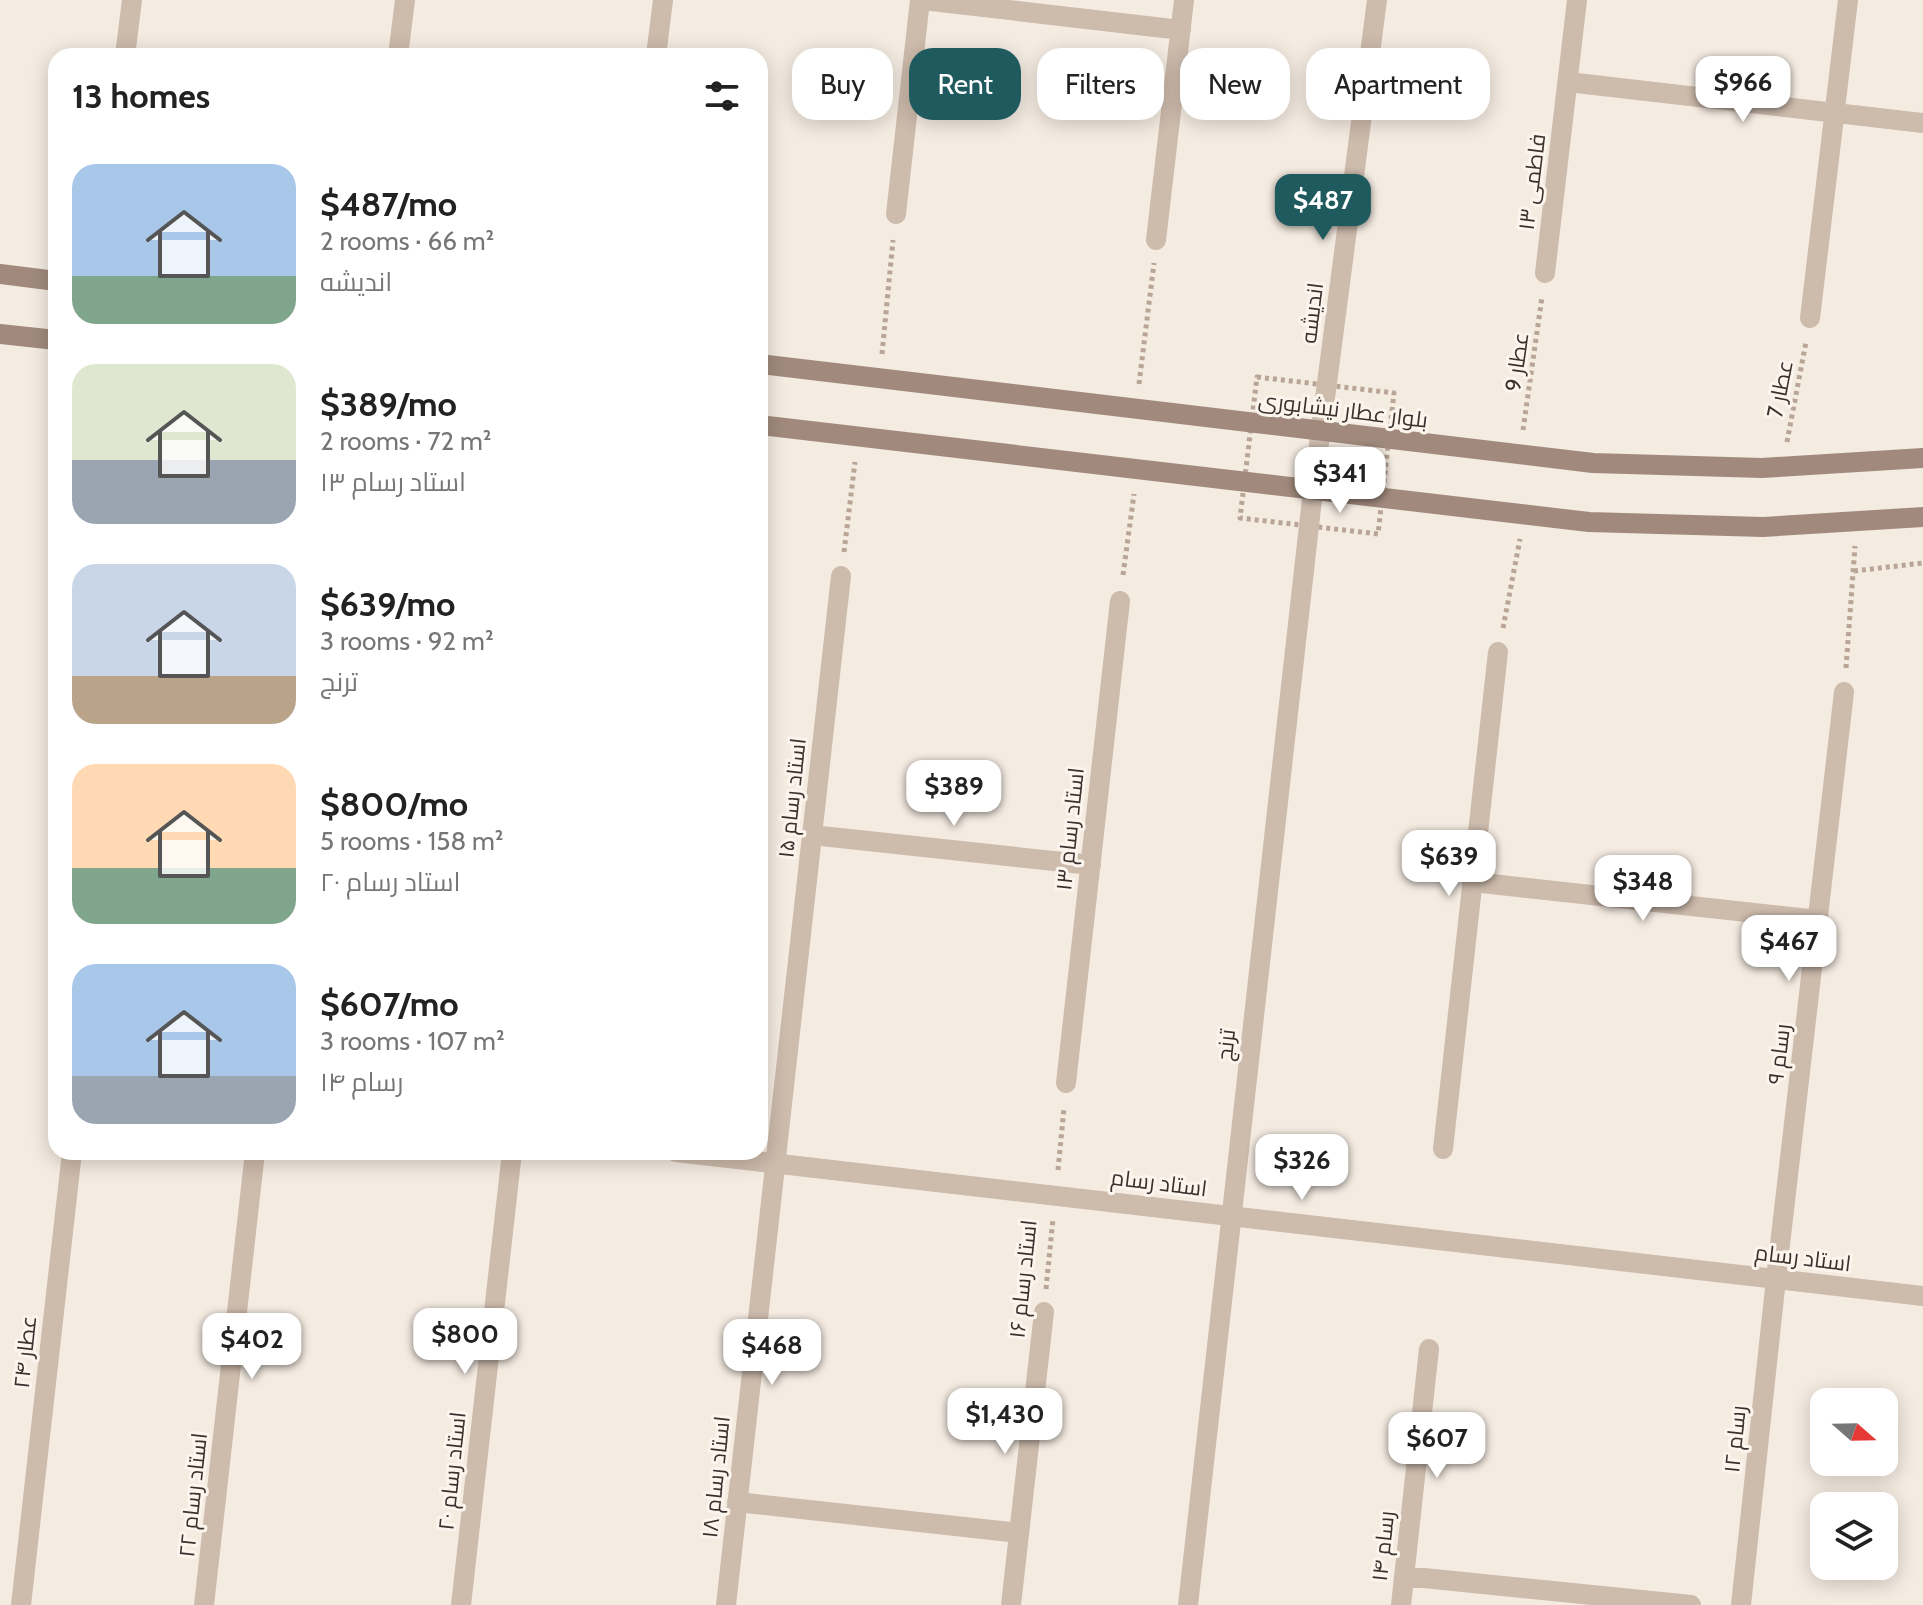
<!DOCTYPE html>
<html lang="en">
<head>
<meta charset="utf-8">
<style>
	body { margin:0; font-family:Cabin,Cairo,sans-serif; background:#f2f2f2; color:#222; height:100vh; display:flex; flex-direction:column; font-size:30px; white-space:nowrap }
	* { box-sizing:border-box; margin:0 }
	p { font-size:26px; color:#767676 }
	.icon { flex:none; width:44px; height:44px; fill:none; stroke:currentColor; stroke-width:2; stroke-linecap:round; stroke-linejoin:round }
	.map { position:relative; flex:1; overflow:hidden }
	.panel { position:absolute; left:48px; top:48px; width:720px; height:1112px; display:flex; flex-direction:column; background:#fff; border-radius:24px; box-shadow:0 4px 20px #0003 }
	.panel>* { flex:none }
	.guide { position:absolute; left:792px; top:48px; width:760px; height:72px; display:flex; gap:16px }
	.needle { width:52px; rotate:110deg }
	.buttons { position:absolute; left:1810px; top:1388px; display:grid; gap:16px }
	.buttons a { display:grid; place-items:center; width:88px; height:88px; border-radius:16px; background:#fff; box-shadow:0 4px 20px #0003; font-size:40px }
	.price { position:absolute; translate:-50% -68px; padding:0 18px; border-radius:16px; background:#fff; color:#222; font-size:26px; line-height:52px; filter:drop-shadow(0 2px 4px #0008) }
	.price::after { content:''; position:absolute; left:50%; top:48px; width:24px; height:18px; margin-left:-12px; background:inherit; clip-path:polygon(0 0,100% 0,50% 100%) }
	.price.on { background:#1f5a5e; color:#fff }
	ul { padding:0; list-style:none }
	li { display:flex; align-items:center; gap:24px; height:200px; padding:0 24px }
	li span { display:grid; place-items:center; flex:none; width:224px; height:160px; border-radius:24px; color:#555 }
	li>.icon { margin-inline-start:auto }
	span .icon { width:96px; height:96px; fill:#fffc; stroke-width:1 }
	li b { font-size:34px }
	h2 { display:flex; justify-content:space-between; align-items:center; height:96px; padding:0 24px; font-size:34px }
	.chip { padding:0 28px; border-radius:24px; background:#fff; box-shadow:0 4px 20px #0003; font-size:28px; line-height:72px }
	.chip.on { background:#1f5a5e; color:#fff }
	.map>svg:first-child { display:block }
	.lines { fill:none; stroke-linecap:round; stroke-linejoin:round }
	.path { stroke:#b9a596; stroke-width:5; stroke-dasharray:4 4; stroke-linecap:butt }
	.street { stroke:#cdbbac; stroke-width:20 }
	.secondary { stroke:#a18a7d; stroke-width:20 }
	.labels { text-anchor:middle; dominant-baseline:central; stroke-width:6; stroke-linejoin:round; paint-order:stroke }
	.street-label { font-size:22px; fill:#3b302b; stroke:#fbf5ee }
</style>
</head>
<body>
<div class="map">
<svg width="1923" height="1605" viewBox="0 0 1923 1605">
	<rect width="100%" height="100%" fill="#f4ebe1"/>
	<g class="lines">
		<path class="path" d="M882 354 893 240
			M1257 377 1394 393 1378 534 1240 518Z
			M1139 384 1154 263
			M1523 430 1542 297
			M1787 442 1806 342
			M844 552 855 462
			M1854 571 1923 563
			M1123 575 1134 494
			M1503 628 1520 539
			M1846 668 1855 546
			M1058 1170 1064 1108
			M1046 1289 1053 1219"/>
		<path class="street" d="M923 0 1181 30
			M125 56 132 0
			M398 56 405 0
			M656 56 663 0
			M1568 82 1923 123
			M896 214 920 0
			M1156 240 1184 0
			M1545 273 1577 0
			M1810 318 1848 0
			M812 835 1091 865
			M1473 882 1819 920
			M1066 1083 1120 601
			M1443 1149 1498 652
			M676 1152 1923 1296
			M737 1502 1019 1533
			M1404 1576 1691 1605
			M21 1605 72 1152
			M204 1605 255 1152
			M461 1605 512 1152
			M726 1605 841 576
			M1011 1605 1044 1312
			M1188 1605 1313 490 1377 0
			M1401 1605 1429 1349
			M1741 1605 1776 1279 1844 692"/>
		<path class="secondary" d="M0 274 56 281
			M0 334 56 340
			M760 364 1593 463 1762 468 1923 458
			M760 425 1589 522 1763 527 1923 517"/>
	</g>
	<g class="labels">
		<g class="street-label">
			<text transform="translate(1532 182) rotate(-83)">فاطمی ۱۳</text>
			<text transform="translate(1312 313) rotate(-83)">اندیشه</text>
			<text transform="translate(1517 362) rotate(-82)">عطار 9</text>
			<text transform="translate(1780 389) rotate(-79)">عطار 7</text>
			<text transform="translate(1343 410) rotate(7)">بلوار عطار نیشابوری</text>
			<text transform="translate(792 798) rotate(-84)">استاد رسام ۱۵</text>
			<text transform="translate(1070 829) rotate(-84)">استاد رسام ۱۳</text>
			<text transform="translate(1226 1045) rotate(-84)">ترنج</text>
			<text transform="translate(1779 1054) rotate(-83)">رسام ۹</text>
			<text transform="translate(1159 1183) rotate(7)">استاد رسام</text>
			<text transform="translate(1803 1258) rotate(7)">استاد رسام</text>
			<text transform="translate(1023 1279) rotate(-84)">استاد رسام ۱۶</text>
			<text transform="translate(25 1352) rotate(-84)">عطار ۲۴</text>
			<text transform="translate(1735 1439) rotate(-84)">رسام ۱۲</text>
			<text transform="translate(452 1471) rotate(-84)">استاد رسام ۲۰</text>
			<text transform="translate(716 1477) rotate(-84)">استاد رسام ۱۸</text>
			<text transform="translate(193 1495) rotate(-84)">استاد رسام ۲۲</text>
			<text transform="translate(1383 1546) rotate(-84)">رسام ۱۴</text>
		</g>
	</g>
</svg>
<div class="buttons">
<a><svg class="needle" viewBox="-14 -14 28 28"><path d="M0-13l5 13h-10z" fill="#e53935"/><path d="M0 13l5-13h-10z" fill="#767676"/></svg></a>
<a><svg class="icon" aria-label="layers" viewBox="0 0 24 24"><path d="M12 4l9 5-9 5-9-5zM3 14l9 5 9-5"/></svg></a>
</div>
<b class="price" style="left:1743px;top:124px">$966</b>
<b class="price on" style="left:1323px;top:242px">$487</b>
<b class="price" style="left:1340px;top:515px">$341</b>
<b class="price" style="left:954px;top:828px">$389</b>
<b class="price" style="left:1449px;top:898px">$639</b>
<b class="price" style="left:1643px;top:923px">$348</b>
<b class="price" style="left:1789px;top:983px">$467</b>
<b class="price" style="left:1302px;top:1202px">$326</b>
<b class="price" style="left:465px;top:1376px">$800</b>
<b class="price" style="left:252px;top:1381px">$402</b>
<b class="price" style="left:772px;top:1387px">$468</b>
<b class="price" style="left:1005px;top:1456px">$1,430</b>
<b class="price" style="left:1437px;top:1480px">$607</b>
<div class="guide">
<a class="chip">Buy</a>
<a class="chip on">Rent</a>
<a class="chip">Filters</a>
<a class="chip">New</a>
<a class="chip">Apartment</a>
</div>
<section class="panel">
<h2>13 homes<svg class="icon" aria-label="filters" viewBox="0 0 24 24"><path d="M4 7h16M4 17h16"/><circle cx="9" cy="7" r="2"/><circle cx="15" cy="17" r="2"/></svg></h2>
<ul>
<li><span style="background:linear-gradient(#a9c7e8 70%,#7fa58c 0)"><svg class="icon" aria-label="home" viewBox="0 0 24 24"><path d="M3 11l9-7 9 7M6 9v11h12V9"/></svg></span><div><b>$487/mo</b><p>2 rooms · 66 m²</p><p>اندیشه</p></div></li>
<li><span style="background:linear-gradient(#dfe7d0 60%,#9aa5b1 0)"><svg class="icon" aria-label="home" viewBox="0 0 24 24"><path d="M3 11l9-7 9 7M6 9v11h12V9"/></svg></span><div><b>$389/mo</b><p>2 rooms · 72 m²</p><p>استاد رسام ۱۳</p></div></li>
<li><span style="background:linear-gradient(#c9d6e8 70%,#b9a48a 0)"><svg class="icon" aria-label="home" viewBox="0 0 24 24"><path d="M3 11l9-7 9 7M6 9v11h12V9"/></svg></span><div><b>$639/mo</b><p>3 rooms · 92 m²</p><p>ترنج</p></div></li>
<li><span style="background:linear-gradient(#ffd9b3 65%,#7fa58c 0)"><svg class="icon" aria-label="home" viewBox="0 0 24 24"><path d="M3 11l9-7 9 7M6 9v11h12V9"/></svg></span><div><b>$800/mo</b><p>5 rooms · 158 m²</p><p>استاد رسام ۲۰</p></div></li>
<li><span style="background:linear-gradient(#a9c7e8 70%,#9aa5b1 0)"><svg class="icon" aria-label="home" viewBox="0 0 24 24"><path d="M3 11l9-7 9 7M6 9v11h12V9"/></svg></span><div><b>$607/mo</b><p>3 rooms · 107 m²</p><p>رسام ۱۴</p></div></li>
</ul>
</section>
</div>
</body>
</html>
